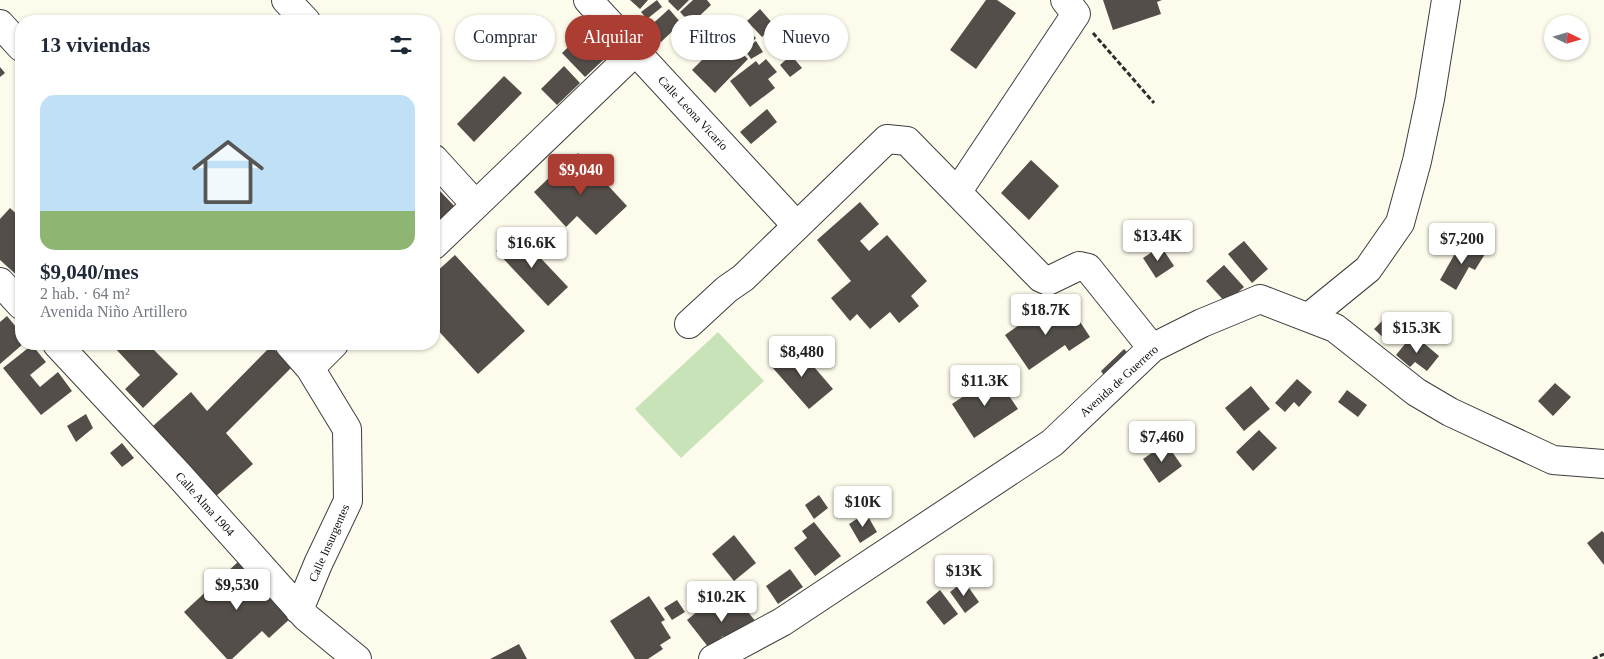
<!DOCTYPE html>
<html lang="es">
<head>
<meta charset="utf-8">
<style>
	body { margin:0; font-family:"Times New Roman",serif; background:#f2f2f3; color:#1f2937; height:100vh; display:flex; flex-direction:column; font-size:19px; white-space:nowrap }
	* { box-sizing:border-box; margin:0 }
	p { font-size:16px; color:#747a83 }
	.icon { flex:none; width:28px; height:28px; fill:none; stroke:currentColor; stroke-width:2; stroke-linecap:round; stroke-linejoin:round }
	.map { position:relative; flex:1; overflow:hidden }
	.panel { position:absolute; left:15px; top:15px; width:425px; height:335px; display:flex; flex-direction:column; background:#fff; border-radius:20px; box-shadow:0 1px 4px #0004 }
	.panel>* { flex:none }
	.top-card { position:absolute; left:455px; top:15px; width:475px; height:45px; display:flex; gap:10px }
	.needle { width:32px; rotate:95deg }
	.buttons { position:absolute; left:1544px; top:15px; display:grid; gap:10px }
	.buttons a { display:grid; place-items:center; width:45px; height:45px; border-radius:50%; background:#fff; box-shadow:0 1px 4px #0004; font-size:25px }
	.price { position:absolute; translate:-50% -42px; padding:0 11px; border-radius:5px; background:#fff; color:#222; font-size:16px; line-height:32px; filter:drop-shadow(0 1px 2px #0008) }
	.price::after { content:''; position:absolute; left:50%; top:30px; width:15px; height:11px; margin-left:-8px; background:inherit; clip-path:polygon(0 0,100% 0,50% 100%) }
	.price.current { background:#ac3d32; color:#fff }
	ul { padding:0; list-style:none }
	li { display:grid; align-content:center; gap:10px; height:265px; padding:0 25px }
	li+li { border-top:1px solid #e0e1e3 }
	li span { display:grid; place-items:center; height:155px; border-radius:15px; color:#555 }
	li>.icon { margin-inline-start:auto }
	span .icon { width:90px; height:90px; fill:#fffc; stroke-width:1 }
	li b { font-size:21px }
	h2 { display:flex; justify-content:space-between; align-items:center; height:60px; padding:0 25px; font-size:21px }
	.tag { padding:0 18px; border-radius:22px; background:#fff; box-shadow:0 1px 4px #0004; font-size:18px; line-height:45px }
	.tag.current { background:#ac3d32; color:#fff }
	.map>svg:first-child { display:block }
	.green { fill:#c9e3b9 }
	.building { fill:#534e49 }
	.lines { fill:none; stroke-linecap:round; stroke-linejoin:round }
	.minor-casing { stroke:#3e3e3e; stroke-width:30 }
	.path { stroke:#2d2d2d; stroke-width:3; stroke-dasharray:5 2.5; stroke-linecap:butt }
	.minor { stroke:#fff; stroke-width:28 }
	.labels { text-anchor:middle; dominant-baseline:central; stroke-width:5; stroke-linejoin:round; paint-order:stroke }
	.street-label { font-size:12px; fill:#0b0b0b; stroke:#fff }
</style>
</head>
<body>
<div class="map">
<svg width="1604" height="659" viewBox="0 0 1604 659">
	<rect width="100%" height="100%" fill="#fdfcec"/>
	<path class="green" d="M718 332 764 381 681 458 635 409Z"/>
	<path class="building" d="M630 0H648L640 9Z
		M657 0 662 7 647 19 641 12Z
		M669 0H689L678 11 668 1Z
		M693 0H707L711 5 691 24 680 12Z
		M986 0H997L1016 13 976 69 950 50Z
		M1103 0H1162L1157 2 1161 14 1113 30Z
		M669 9 681 23 661 42 648 28Z
		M760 9 774 25 762 37 747 21Z
		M706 15 719 28 711 35 699 21Z
		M697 23 712 38 698 51 683 37Z
		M590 26 613 51 585 77 562 53Z
		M747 29 756 38 747 47 738 37Z
		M725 37 748 59 715 93 692 70Z
		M756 41 763 52 751 59 744 49Z
		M791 55 802 68 790 77 780 65Z
		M766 59 777 72 768 79 775 88 750 107 730 81 756 61 759 65Z
		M564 66 580 83 557 105 541 89Z
		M0 67 5 73 0 77Z
		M504 76 522 93 474 142 457 124Z
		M767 109 777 122 751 144 740 132Z
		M578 153 627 206 596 235 577 216 566 227 534 192 552 175 556 180 564 173 560 169Z
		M1031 160 1059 186 1029 220 1001 193Z
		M440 191 459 211 434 236V196Z
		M860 202 879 224 860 241 869 251 887 235 927 281 911 296 919 306 899 323 890 312 870 329 857 314 850 321 831 298 851 281 817 240Z
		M10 208 21 218V279L0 260V219Z
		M516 232 568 287 548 306 496 251Z
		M1244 241 1268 269 1252 283 1228 254Z
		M1462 241 1485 254 1475 270 1469 267 1456 290 1440 280Z
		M1161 246 1174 266 1156 278 1143 258Z
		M455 255 525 331 478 374 434 326V274Z
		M1224 265 1244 287 1226 303 1206 281Z
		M1043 308 1052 321 1071 308 1090 337 1069 351 1065 345 1029 370 1005 335Z
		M7 316 21 333V344H23L0 364V322Z
		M1386 317 1400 330 1389 343 1374 329Z
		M1413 334 1439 356 1427 371 1415 362 1410 367 1396 355Z
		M117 344H148L178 374 143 408 125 389 140 375 114 347Z
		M32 345 46 362 30 375 40 387 58 372 72 391 41 415 3 368Z
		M271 346 291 368 226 433 253 464 215 497 153 426 191 392 207 411Z
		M796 346 833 389 809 409 772 367Z
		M1124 349 1131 356 1107 380 1101 371Z
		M995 375 1018 409 974 438 952 404Z
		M1297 379 1312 392 1299 407 1294 402 1285 412 1275 403Z
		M1555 383 1571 397 1553 416 1538 401Z
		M1251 386 1270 409 1244 431 1225 408Z
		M1347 390 1367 405 1358 417 1338 402Z
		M86 414 93 428 76 442 67 426Z
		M1259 430 1277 448 1253 471 1236 452Z
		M122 443 134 458 122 467 110 453Z
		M1166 443 1182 466 1159 483 1143 459Z
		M819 495 828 508 814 519 805 505Z
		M866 513 877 532 860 543 849 524Z
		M814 522 841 556 815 576 794 548 807 538 802 531Z
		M1602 531 1604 533V565L1587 543Z
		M734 535 756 563 734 581 712 554Z
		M240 560 292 617 269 638 262 631 232 659H227L184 612Z
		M790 569 803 587 778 604 766 586Z
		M964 581 979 602 965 613 950 592Z
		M940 590 958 614 944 625 926 602Z
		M649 596 665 620 661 622 671 638 660 645 663 649 648 659H635L610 621Z
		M677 600 685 612 672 620 664 608Z
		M738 600 757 623 730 645 723 636 709 648 687 620 710 601 720 614Z
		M519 644 527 659H490Z"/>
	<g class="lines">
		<defs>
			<path id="minor" d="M286 0 306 21
				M588 0 797 226
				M0 24 21 47
				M434 159 475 204
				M958 191 1076 14 1065 0
				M434 245 636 51
				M0 282 21 305
				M1309 317 1368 269 1400 223 1417 161 1430 99 1446 0
				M689 324 727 289 743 278 887 139 907 141 1041 278 1048 281 1079 266 1088 268 1152 348
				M57 344 179 475 306 617 357 659
				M289 344 310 368 347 429 348 501 318 564 299 610
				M310 368 334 344
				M713 659 782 622 1052 443 1152 348 1202 323 1260 299 1335 328 1416 392 1450 412 1553 460 1604 464"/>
		</defs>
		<use href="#minor" class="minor-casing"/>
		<path class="path" d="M1093 33 1154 103
			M1593 659 1604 654"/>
		<use href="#minor" class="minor"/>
	</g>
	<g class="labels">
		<g class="street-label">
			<text transform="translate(693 113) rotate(47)">Calle Leona Vicario</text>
			<text transform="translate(1119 381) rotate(-42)">Avenida de Guerrero</text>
			<text transform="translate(205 504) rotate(48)">Calle Alma 1904</text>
			<text transform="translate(329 543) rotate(-66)">Calle Insurgentes</text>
		</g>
	</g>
</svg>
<div class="buttons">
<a><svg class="needle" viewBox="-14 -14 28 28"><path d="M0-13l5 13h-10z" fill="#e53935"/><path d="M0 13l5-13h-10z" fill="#747a83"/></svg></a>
</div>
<b class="price current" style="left:581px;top:196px">$9,040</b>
<b class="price" style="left:1158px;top:262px">$13.4K</b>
<b class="price" style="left:1462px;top:265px">$7,200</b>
<b class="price" style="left:532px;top:269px">$16.6K</b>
<b class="price" style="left:1046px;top:336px">$18.7K</b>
<b class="price" style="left:1417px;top:354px">$15.3K</b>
<b class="price" style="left:802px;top:378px">$8,480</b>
<b class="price" style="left:985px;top:407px">$11.3K</b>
<b class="price" style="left:1162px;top:463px">$7,460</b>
<b class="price" style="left:863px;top:528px">$10K</b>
<b class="price" style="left:964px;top:597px">$13K</b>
<b class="price" style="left:237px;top:611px">$9,530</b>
<b class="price" style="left:722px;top:623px">$10.2K</b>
<div class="top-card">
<a class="tag">Comprar</a>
<a class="tag current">Alquilar</a>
<a class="tag">Filtros</a>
<a class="tag">Nuevo</a>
</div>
<section class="panel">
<h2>13 viviendas<svg class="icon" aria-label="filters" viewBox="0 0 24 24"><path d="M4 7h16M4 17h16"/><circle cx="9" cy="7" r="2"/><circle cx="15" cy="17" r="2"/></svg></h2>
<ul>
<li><span style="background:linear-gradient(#bfe0f5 75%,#8fb573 0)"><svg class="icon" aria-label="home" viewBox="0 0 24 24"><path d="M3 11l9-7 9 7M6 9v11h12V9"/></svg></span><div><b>$9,040/mes</b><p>2 hab. · 64 m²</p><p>Avenida Niño Artillero</p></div></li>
</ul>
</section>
</div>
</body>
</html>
